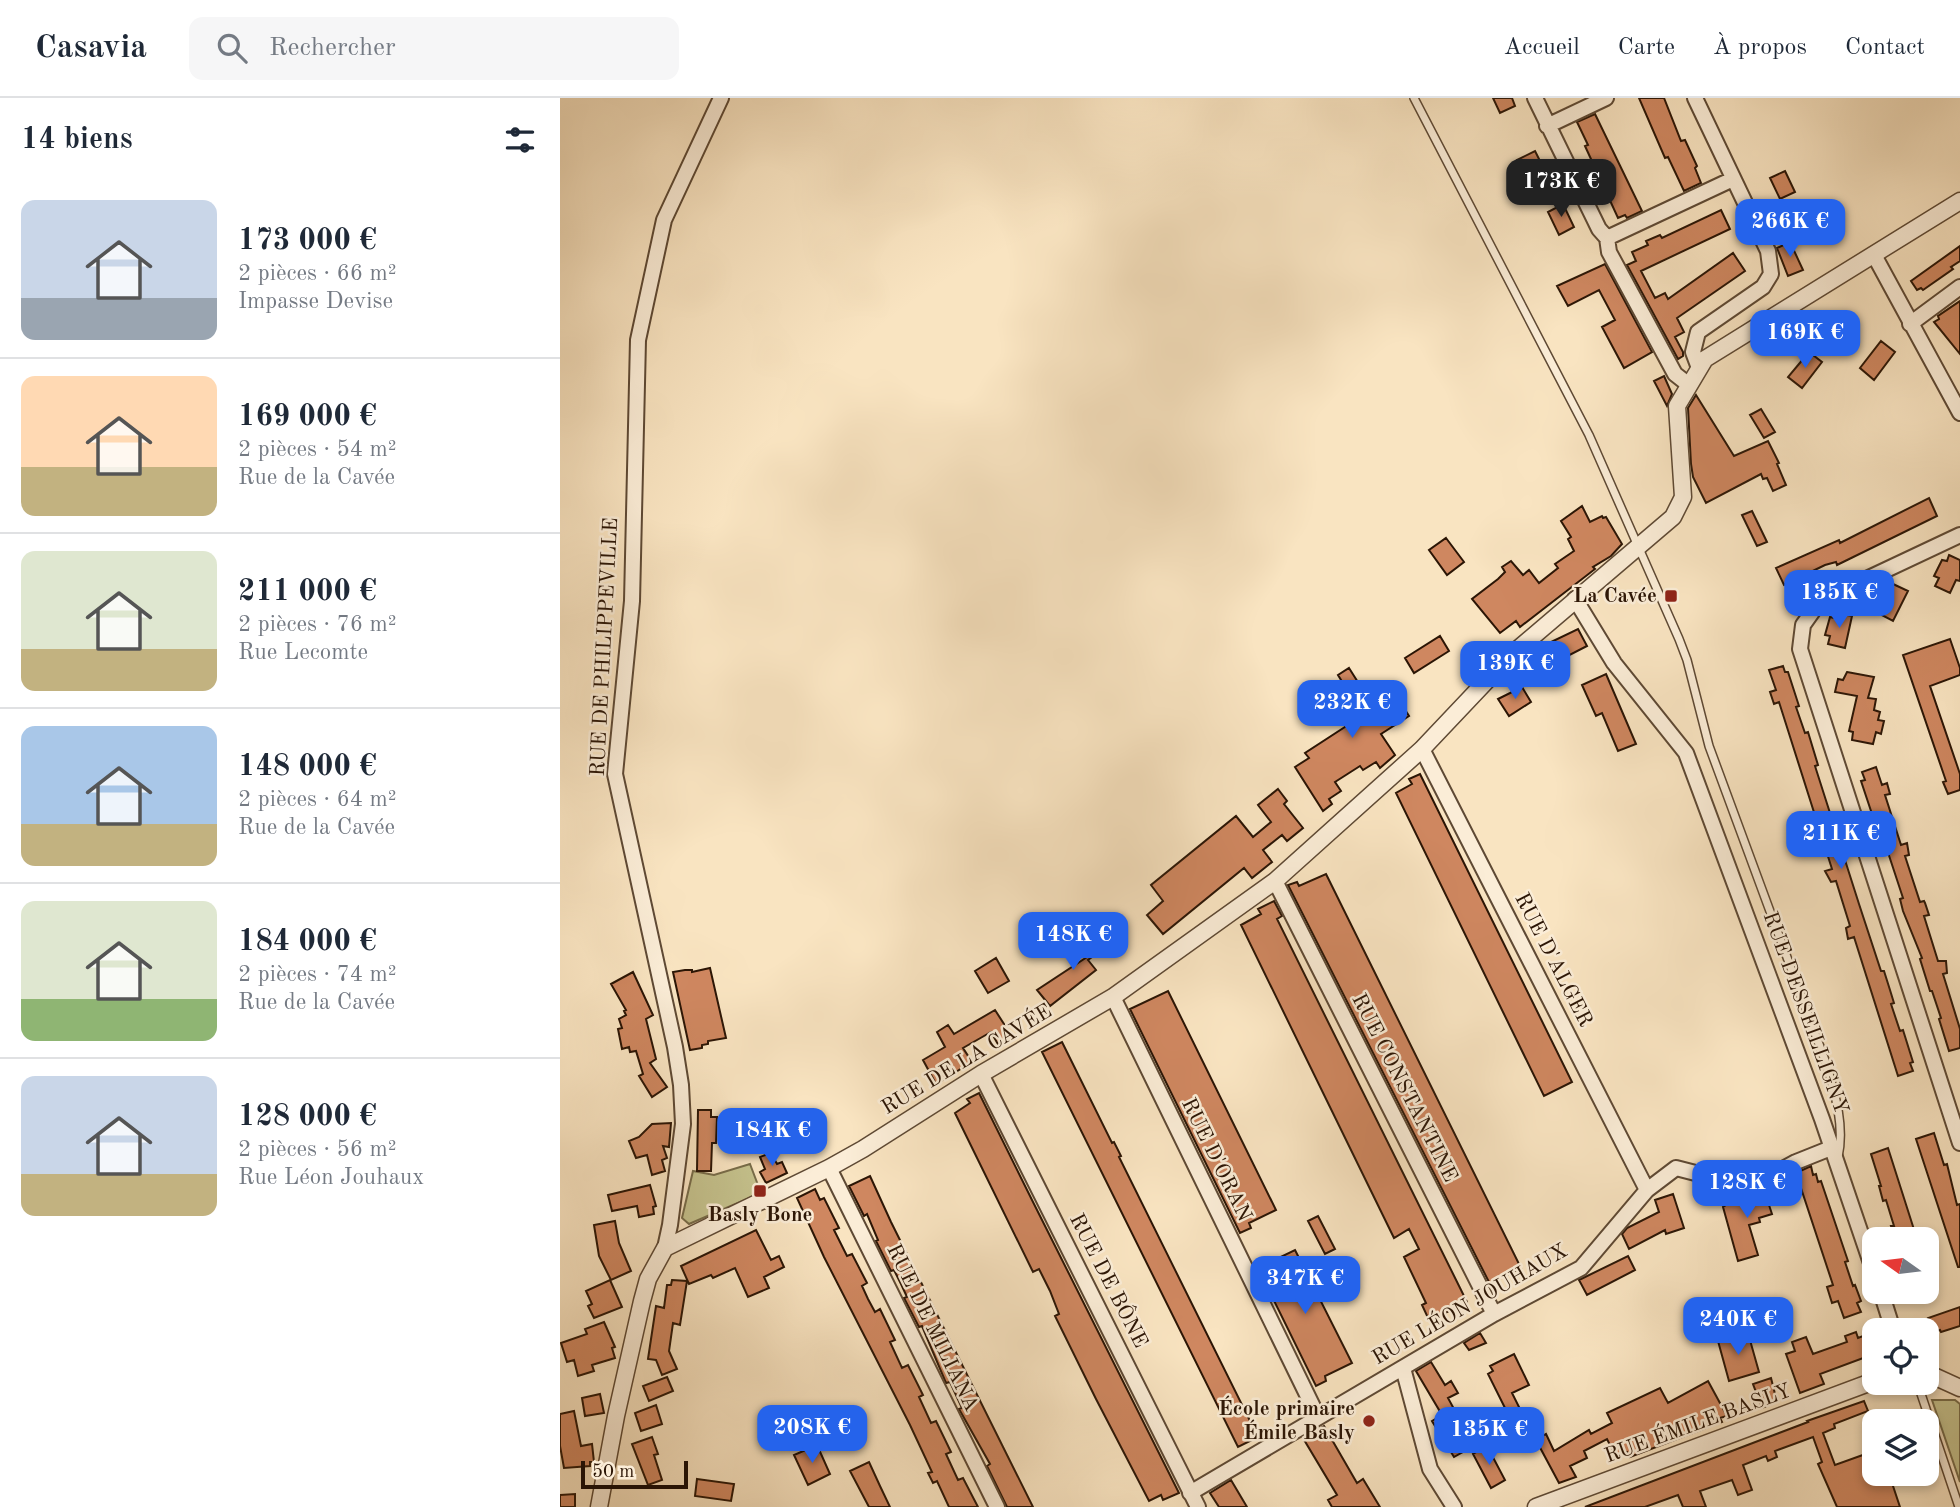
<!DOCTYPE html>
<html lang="fr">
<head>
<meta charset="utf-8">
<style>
	body { margin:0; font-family:"Old Standard TT",serif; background:#f6f6f7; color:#1f2937; height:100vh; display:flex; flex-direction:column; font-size:26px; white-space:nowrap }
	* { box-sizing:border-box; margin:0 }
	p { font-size:23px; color:#747a83 }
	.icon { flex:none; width:38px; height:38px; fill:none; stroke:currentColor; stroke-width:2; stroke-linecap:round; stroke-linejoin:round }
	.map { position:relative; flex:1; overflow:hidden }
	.details { display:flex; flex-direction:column; background:#fff; width:560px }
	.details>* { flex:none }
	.needle { width:46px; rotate:284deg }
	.tools { position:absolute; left:1302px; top:1129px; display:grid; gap:14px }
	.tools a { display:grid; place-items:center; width:77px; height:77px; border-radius:14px; background:#fff; box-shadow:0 4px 10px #0003; font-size:35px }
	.scale { position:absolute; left:21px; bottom:18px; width:107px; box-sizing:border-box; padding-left:7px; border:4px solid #2b1505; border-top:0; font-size:19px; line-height:24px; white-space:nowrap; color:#2b1505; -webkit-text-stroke:5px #fbedd7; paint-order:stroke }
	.price { position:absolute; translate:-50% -60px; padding:0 16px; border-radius:14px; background:#2563eb; color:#fff; font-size:23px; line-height:46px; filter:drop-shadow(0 2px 4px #0008) }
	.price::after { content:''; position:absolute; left:50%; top:42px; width:21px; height:16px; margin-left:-10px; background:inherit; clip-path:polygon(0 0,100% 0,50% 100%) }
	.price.on { background:#222; color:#fff }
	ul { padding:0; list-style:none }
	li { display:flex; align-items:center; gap:21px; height:175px; padding:0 21px }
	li+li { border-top:2px solid #e0e1e3 }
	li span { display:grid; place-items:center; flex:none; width:196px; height:140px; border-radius:14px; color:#555 }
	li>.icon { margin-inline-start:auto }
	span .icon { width:84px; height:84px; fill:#fffc; stroke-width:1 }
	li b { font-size:30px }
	h2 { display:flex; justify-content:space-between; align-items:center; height:84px; padding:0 21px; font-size:30px }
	header { display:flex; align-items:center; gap:42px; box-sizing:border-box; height:98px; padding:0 35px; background:#fff; border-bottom:2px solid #e0e1e3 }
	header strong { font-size:33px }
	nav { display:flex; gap:38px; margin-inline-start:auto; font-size:24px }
	.search { width:490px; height:63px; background:#f6f6f7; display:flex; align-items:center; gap:18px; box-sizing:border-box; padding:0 24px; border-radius:14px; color:#747a83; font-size:26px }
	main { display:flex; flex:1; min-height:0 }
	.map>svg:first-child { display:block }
	.green { fill:#c5c28d; stroke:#786c49; stroke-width:2 }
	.building { fill:#cf8760; stroke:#2b1505; stroke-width:2 }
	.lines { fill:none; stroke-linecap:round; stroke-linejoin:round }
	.service-casing { stroke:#5e4934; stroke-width:10 }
	.minor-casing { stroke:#5e4934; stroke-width:18 }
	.tertiary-casing { stroke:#5e4934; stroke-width:19 }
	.service { stroke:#fbedd7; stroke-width:7 }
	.minor { stroke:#fbedd7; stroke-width:14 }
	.tertiary { stroke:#fbedd7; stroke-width:16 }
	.poi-dot { fill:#8f2418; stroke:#fbedd7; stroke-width:2.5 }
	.labels { text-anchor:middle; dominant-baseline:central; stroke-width:5; stroke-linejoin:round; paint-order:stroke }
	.poi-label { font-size:21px; font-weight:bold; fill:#2b1505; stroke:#fbedd7; text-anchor:end }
	.street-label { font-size:21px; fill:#2b1505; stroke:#fbedd7 }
</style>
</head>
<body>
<header>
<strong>Casavia</strong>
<div class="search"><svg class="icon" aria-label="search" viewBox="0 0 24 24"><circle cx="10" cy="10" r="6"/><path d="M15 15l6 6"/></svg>Rechercher</div>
<nav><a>Accueil</a><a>Carte</a><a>À propos</a><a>Contact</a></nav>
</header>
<main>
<section class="details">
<h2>14 biens<svg class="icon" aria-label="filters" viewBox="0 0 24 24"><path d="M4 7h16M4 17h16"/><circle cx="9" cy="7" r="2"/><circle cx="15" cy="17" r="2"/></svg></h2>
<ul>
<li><span style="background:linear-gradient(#c9d6e8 70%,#9aa5b1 0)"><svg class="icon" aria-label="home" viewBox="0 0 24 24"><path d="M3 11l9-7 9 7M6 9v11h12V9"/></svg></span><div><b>173 000 €</b><p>2 pièces · 66 m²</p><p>Impasse Devise</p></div></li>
<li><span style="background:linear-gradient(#ffd9b3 65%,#c2b280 0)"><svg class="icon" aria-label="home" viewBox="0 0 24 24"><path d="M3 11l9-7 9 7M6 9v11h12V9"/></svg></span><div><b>169 000 €</b><p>2 pièces · 54 m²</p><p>Rue de la Cavée</p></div></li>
<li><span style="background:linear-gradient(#dfe7d0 70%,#c2b280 0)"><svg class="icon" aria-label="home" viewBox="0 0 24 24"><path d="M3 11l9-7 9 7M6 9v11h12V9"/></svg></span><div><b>211 000 €</b><p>2 pièces · 76 m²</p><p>Rue Lecomte</p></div></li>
<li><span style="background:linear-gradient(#a9c7e8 70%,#c2b280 0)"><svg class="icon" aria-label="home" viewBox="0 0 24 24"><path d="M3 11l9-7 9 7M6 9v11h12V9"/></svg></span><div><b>148 000 €</b><p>2 pièces · 64 m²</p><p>Rue de la Cavée</p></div></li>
<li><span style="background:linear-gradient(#dfe7d0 70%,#8fb573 0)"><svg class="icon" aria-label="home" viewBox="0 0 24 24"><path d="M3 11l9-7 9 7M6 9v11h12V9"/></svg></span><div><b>184 000 €</b><p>2 pièces · 74 m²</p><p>Rue de la Cavée</p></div></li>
<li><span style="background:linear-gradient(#c9d6e8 70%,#c2b280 0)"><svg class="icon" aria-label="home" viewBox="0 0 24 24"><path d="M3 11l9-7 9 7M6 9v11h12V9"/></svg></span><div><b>128 000 €</b><p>2 pièces · 56 m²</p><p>Rue Léon Jouhaux</p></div></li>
</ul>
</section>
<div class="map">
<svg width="1400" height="1409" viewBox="0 0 1400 1409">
	<rect width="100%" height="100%" fill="#f9e4c1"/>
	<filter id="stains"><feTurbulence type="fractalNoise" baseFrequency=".00286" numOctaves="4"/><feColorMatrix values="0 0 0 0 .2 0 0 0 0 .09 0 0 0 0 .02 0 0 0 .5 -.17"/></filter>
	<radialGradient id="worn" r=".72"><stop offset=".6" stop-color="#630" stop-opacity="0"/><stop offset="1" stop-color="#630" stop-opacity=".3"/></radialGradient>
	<path class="green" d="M190 1066 201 1095 129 1126 122 1120 133 1073 154 1077Z
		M1372 1302H1395L1400 1306V1384Z"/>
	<path class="building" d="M933 0H952L955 8 940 15Z
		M1079 0H1104L1121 43 1125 42 1137 68 1135 70 1141 85 1124 93 1108 59 1105 60Z
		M1035 16 1082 113 1067 120 1065 117 1058 120 1025 48 1028 47 1017 24Z
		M975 53 983 69 965 78 957 62Z
		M1225 73 1235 94 1220 101 1210 80Z
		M1003 106 1014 129 999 137 988 114Z
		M1161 112 1170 131 1081 173 1095 200 1105 195 1108 201 1173 155 1185 173 1117 220 1124 234 1115 239 1123 254V258L1118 261 1067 167 1076 163 1072 154 1088 147 1086 143 1100 137 1102 140Z
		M1230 144 1243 172 1228 178 1217 150Z
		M1400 148V163L1391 169 1393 171 1363 192 1361 190 1357 192 1351 183Z
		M1045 166 1092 254 1064 270 1042 229 1055 222 1039 192 1008 208 997 188Z
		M1400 203V256L1374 224 1379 221 1378 218Z
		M1321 243 1335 254 1314 282 1300 270Z
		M1249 254 1262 264 1242 290 1228 279Z
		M1104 278 1112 296 1107 308 1094 283Z
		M1136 297 1174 358 1208 343 1219 365 1217 366 1226 387 1213 393 1207 380 1203 381 1201 376 1146 405 1133 379 1131 366 1128 310Z
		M1201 311 1215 334 1204 340 1190 317Z
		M1369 400 1377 418 1277 467 1276 464 1265 467 1224 487 1216 470 1279 442 1280 445Z
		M1022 408 1030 424 1042 418 1043 420 1046 419 1062 446 1051 458 1033 469 1035 471 960 529 956 523 940 535 912 501 938 481 945 474 942 469 951 463 963 477 969 472 979 485 998 470 995 466 1014 453 1008 441 1011 439 1001 423Z
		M1192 413 1207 444 1197 448 1182 417Z
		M886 440 904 464 887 477 869 452Z
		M1389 457 1400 462V483L1396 482 1390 495 1375 488 1379 480 1374 478 1382 462 1387 463Z
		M1333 486 1348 493 1333 523 1318 515 1321 509 1317 508 1326 491 1329 492Z
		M1275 514 1292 518 1285 550 1268 546 1270 538 1265 537 1270 519 1274 520Z
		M1018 531 1027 548 998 563 989 545Z
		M880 538 889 553 854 575 845 560Z
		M1390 541 1400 570V577L1370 588 1400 676V692L1388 696 1383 684 1386 683 1343 557Z
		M1223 568 1225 574H1228L1239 608 1236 609 1245 635 1248 634 1258 667 1255 668 1299 806 1321 873H1324L1330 892 1334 905 1331 906 1340 933 1343 932 1353 964 1350 965 1353 973 1338 978 1294 839 1288 841 1286 830 1290 828 1276 783 1271 784 1265 773 1272 771 1219 604 1214 606 1210 594 1216 592 1209 572Z
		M789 570 801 589 805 587 809 591 811 590 819 602 833 593 849 618 821 636 835 657 820 670 816 664 803 672 800 668 775 684 781 693 769 701 772 706 763 713 735 669 749 660 745 655 791 625 776 603 789 595 778 577Z
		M1287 574 1314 579 1308 600 1316 601 1314 612 1320 614 1318 622 1324 623 1321 636 1316 634 1313 646 1292 642 1293 634 1289 633 1297 598 1275 594 1278 581 1283 582Z
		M1046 576 1076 646 1058 653 1042 615 1036 618 1022 587Z
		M962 589 971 604 949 618 938 601Z
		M1316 669 1322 687 1327 685 1330 696 1325 697 1341 747 1347 745 1349 757 1345 758 1360 804 1364 803 1365 805 1369 817 1364 818 1378 863H1386L1387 875 1383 876 1400 931V950L1389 953 1379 921 1381 920 1372 893H1370L1360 861 1362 860 1343 813 1340 801 1343 800 1315 715 1312 716 1301 683 1305 682 1302 674Z
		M860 676 1012 984 984 998 836 695 852 686 849 681Z
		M718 691 727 703 724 706 743 730 727 743 722 737 703 752 712 764 692 780 684 770 603 836 587 817 603 803 591 787 676 718 693 739 711 724 698 707Z
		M766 776 961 1170 935 1183 937 1188 932 1190 728 787 737 784 739 788Z
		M714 803 722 818 717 821 907 1204V1209L897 1213 896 1210 869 1222 862 1207 866 1205 844 1159 859 1151 849 1131 834 1140 681 827 701 816 698 811Z
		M536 835 547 848 528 862 536 872 490 908 477 892 527 859 519 848Z
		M436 860 449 883 428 895 415 873Z
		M150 870 166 940 148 943V946L142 947V950L130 952 113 874 125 872H132V874Z
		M73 874 93 917 86 921 96 961 90 965 107 989 92 999 79 978 83 976 76 953 70 954 69 949 62 951 58 931 62 930 59 921 66 917 64 913 66 912 51 886Z
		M608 893 716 1112 689 1125 691 1130 680 1135 570 911Z
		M435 912 453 940 439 948 431 934 403 950 412 964 376 986 363 962 385 949 377 934 388 927 394 936Z
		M502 944 552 1045 554 1044 561 1058 559 1059 698 1339 678 1349 482 954Z
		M419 995 474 1106 619 1395 603 1402 601 1397 589 1403 536 1301 495 1218 499 1216 490 1193 479 1171 473 1174 395 1015 410 1005 407 1001Z
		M138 1012H151V1019H157L156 1045H152L151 1073H137Z
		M111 1025 109 1049 103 1048 107 1060 102 1062 105 1073 92 1077 87 1057 76 1060 69 1043 79 1039 92 1026Z
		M1374 1035 1384 1067 1387 1066 1397 1107 1400 1106V1169H1398L1356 1041Z
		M1328 1050 1357 1141H1335L1331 1128H1334L1326 1102 1323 1103 1319 1088H1321L1311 1056Z
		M211 1055 217 1066 222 1064 227 1075 206 1085 200 1074 205 1071 200 1059Z
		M1251 1068 1253 1077 1256 1076 1258 1084 1261 1083 1288 1163 1285 1164 1293 1188 1295 1187 1301 1203 1297 1205 1301 1214 1284 1220 1278 1203 1272 1205 1267 1189 1273 1187 1236 1075Z
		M310 1078 331 1124 473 1409H447L427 1368 430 1366 399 1311 402 1310 390 1284 386 1285 362 1228 359 1229 344 1200 347 1199 341 1186 334 1172 331 1173 316 1143 318 1142 307 1116 304 1118 289 1088Z
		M90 1087 96 1108 93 1109 94 1116 79 1119 77 1108 52 1113 48 1097Z
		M1213 1088 1217 1101 1208 1104 1212 1116 1199 1120 1200 1124 1189 1127 1198 1157 1178 1163 1163 1109 1182 1097 1194 1098Z
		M255 1091 260 1102 264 1100 279 1130 274 1132 287 1158 292 1156 307 1185 302 1188 308 1201 315 1214 320 1211 335 1242 330 1244 342 1270 348 1267 363 1297 359 1299 371 1325 376 1323 391 1354 386 1356 398 1382 403 1380 418 1409H389L377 1383 373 1385 368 1375 372 1374 350 1327 264 1159 237 1100Z
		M1113 1096 1124 1130 1106 1136 1105 1132 1069 1151 1062 1136 1067 1130 1099 1114 1095 1102Z
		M758 1118 775 1151 765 1156 748 1123Z
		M55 1123 59 1145 71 1173 51 1182 39 1158 34 1127Z
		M196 1132 211 1162 219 1158 224 1169 204 1179 209 1190 188 1199 175 1170 153 1180 151 1177 129 1186 121 1168Z
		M735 1152 792 1265 765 1278 766 1283 756 1288 696 1166 707 1161 708 1165Z
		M1068 1158 1075 1172 1027 1197 1019 1182Z
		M50 1182 62 1209 34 1220 28 1208 32 1206 26 1193Z
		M112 1182 127 1183 120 1227 113 1225 109 1253 117 1271 102 1277 96 1262 88 1261 96 1208 104 1210 107 1187H111Z
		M1400 1209V1228L1381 1234 1380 1232 1373 1234 1368 1220Z
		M44 1224 55 1249 52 1250 55 1260 32 1267 34 1273 18 1278 14 1262 7 1264 1 1245 27 1236 25 1231Z
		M1296 1234 1298 1240 1314 1234V1256L1260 1276 1264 1286 1240 1295 1226 1256 1235 1253 1232 1244 1246 1239 1253 1256 1287 1244 1285 1238Z
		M920 1235 926 1245 909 1252 904 1245Z
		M1188 1235 1199 1274 1169 1283 1158 1243Z
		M954 1256 969 1287 952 1295 964 1319 948 1328 943 1317 947 1314 928 1276 933 1273 930 1268Z
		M871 1264 885 1287 891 1283 898 1295 888 1300 907 1335 901 1338 908 1351 894 1359 872 1323 882 1317 856 1273Z
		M107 1279 113 1293 89 1303 83 1288Z
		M1211 1280 1217 1304 1202 1310 1193 1286Z
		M1148 1283 1167 1318 1160 1320 1162 1324 1070 1359 1067 1354 1056 1359 1047 1341 1024 1353 1027 1360 1010 1368 1016 1379 999 1385 976 1342 986 1336 994 1353 1029 1332 1031 1336 1052 1325 1047 1315 1100 1290 1108 1305Z
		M40 1296 44 1315 25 1318 22 1300Z
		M1304 1303 1308 1313 1274 1326 1275 1330 1263 1335 1275 1367 1314 1353V1376H1329L1340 1409H1277L1258 1366 1262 1364 1253 1339 1215 1353 1217 1359 1208 1363 1206 1358 1183 1367 1192 1392 1178 1397 1172 1382 1140 1393 1146 1409H1123L1118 1397 1085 1409H1025L1248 1324 1247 1323Z
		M96 1307 102 1326 81 1333 75 1315Z
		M14 1313 21 1348 32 1346 34 1364H30V1368L4 1370 0 1348V1316Z
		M764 1328 797 1385 803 1381 820 1409H772L768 1402 777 1397 743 1340Z
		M92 1339 98 1356 94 1357 102 1382 88 1387 72 1346Z
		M257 1347 270 1376 248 1387 234 1357Z
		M927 1348 945 1382 931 1390 913 1356Z
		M309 1364 320 1388 330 1409H309L290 1373Z
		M137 1381 174 1386 171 1403 135 1398Z
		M671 1382 687 1409H659L650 1395Z
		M15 1396V1409H0V1397Z"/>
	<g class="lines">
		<defs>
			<path id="service" d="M854 0 1029 337 1119 541 1127 562 1149 648 1266 965C1275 996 1285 1028 1278 1059
				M1357 1284 1399 1409"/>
			<path id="minor" d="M975 0 1039 131 1047 140 1049 154 1115 276 1129 287
				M1135 0 1208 153 1211 176 1203 189 1138 234 1133 254 1139 270
				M987 28 1046 0
				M1047 140 1173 81
				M1314 157 1400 315
				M1350 226 1400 189
				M1400 437 1260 503 1243 527 1240 551 1400 1045
				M1015 501 1054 565 1126 655 1262 1021 1314 1174
				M862 651 1087 1092
				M715 783 934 1216
				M553 899 758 1319
				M421 976 638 1409
				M269 1070 437 1409
				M105 1150 110 1127 123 1026 121 987 115 949 55 676 72 503 78 242 104 122 161 0
				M1321 1194 1333 1232
				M843 1270 870 1371 894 1409
				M630 1395 934 1216 1021 1170 1087 1092 1116 1070 1190 1089 1236 1064 1271 1050"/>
			<path id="tertiary" d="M1367 1275 1400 1290
				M39 1409 56 1318 82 1203 88 1181 105 1150 269 1070 303 1051 421 976 553 899 715 783 862 651 951 557 1113 419 1123 399 1117 308 1145 261 1400 103
				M976 1409 1314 1283"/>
		</defs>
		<use href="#service" class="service-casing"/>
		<use href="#minor" class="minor-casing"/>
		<use href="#tertiary" class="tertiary-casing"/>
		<use href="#service" class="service"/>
		<use href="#minor" class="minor"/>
		<use href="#tertiary" class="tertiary"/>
	</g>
	<g class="poi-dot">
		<rect x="1104" y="491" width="14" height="14" rx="3.5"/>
		<rect x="193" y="1086" width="14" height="14" rx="3.5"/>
		<circle cx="809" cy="1323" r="7"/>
	</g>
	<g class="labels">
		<g class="poi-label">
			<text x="1097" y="498">La Cavée</text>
			<text x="200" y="1117" text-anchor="middle">Basly Bone</text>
			<text x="795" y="1311">École primaire<tspan x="795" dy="24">Émile Basly</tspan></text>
		</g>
		<g class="street-label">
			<text transform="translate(45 549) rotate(-87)">RUE DE PHILIPPEVILLE</text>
			<text transform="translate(993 862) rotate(63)">RUE D'ALGER</text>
			<text transform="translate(1245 915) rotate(70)">RUE DESSEILLIGNY</text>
			<text transform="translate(407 962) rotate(-31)">RUE DE LA CAVÉE</text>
			<text transform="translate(844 990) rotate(63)">RUE CONSTANTINE</text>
			<text transform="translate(656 1062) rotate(64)">RUE D'ORAN</text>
			<text transform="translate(548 1183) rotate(63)">RUE DE BÔNE</text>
			<text transform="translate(910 1207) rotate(-30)">RUE LÉON JOUHAUX</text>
			<text transform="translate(372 1230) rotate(64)">RUE DE MILIANA</text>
			<text transform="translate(1138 1326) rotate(-20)">RUE ÉMILE BASLY</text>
		</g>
	</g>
	<rect width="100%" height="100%" filter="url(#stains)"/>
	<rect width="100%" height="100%" fill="url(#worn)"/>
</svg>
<div class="tools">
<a><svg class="needle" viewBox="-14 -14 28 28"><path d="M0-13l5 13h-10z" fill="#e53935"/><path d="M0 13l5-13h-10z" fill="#747a83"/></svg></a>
<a><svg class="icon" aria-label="locate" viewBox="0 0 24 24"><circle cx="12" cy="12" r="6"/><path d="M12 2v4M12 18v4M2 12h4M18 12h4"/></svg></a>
<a><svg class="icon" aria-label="layers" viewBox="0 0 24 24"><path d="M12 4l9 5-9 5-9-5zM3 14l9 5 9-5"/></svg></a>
</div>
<div class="scale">50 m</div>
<b class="price on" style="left:1001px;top:121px">173K €</b>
<b class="price" style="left:1230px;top:161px">266K €</b>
<b class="price" style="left:1245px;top:272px">169K €</b>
<b class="price" style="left:1279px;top:532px">135K €</b>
<b class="price" style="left:955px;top:603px">139K €</b>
<b class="price" style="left:792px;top:642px">232K €</b>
<b class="price" style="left:1281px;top:773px">211K €</b>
<b class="price" style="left:513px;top:874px">148K €</b>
<b class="price" style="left:212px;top:1070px">184K €</b>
<b class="price" style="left:1187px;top:1122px">128K €</b>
<b class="price" style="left:745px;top:1218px">347K €</b>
<b class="price" style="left:1178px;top:1259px">240K €</b>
<b class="price" style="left:252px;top:1367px">208K €</b>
<b class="price" style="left:929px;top:1369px">135K €</b>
</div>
</main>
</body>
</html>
